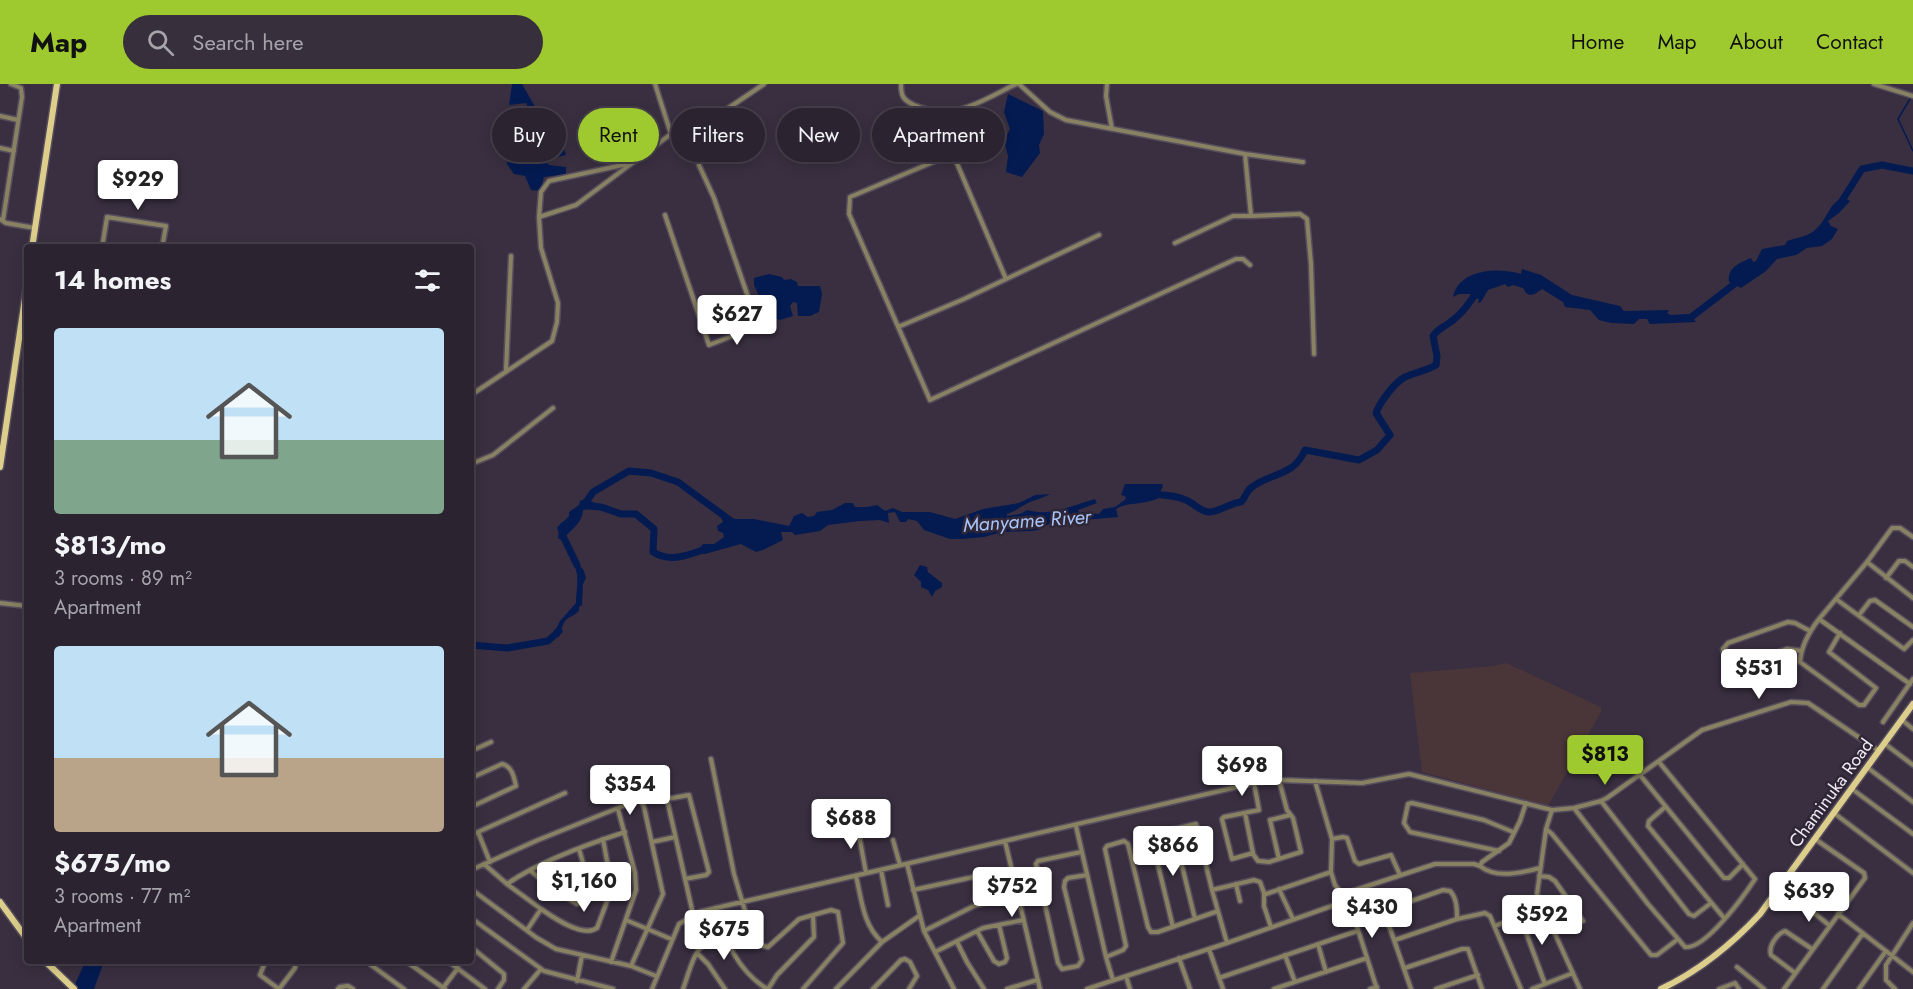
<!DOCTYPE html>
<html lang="en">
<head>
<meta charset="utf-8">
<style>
	body { margin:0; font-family:Jost,sans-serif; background:#372f3c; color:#f1f3f6; height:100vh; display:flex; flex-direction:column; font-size:22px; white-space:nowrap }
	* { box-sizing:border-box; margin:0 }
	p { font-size:20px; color:#a6a4ab }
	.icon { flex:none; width:33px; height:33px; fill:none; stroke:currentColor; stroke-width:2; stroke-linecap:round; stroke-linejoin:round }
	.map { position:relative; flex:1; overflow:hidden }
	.details { position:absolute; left:24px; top:160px; width:450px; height:720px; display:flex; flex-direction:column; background:#2b2330; border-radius:6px; box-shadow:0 3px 15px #0003,0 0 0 2px #47404c }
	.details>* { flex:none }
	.top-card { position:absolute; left:492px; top:24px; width:570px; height:54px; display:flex; gap:12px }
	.price { position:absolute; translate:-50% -51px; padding:0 14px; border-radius:6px; background:#fff; color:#222; font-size:20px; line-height:39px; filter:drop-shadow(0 2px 3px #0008) }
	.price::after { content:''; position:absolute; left:50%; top:36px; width:18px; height:14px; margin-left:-9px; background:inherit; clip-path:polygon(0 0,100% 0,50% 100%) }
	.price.active { background:#9eca2f; color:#111 }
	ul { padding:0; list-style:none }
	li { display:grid; align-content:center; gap:12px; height:318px; padding:0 30px }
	li span { display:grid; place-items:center; height:186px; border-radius:6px; color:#555 }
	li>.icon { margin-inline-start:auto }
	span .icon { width:108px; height:108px; fill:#fffc; stroke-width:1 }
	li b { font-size:26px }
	h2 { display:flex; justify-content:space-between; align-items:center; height:72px; padding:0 30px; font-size:26px }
	.chip { padding:0 21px; border-radius:27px; background:#2b2330; box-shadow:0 3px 15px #0003,0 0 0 2px #47404c; font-size:21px; line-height:54px }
	.chip.active { background:#9eca2f; color:#111 }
	header { display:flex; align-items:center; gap:36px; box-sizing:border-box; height:84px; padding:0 30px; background:#9eca2f; color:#111 }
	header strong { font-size:28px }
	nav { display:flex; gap:33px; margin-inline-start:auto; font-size:21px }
	.search { width:420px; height:54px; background:#372f3c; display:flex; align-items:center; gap:15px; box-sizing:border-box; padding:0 21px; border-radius:33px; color:#a6a4ab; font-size:22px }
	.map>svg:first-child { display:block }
	.education { fill:#4a3539 }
	.water { fill:#041b52 }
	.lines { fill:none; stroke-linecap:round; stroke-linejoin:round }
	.stream { stroke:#041b52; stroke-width:1.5 }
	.river { stroke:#041b52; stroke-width:7 }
	.street-casing { stroke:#564d5d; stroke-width:7 }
	.primary-casing { stroke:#564d5d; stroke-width:9 }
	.street { stroke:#888262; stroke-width:4 }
	.primary { stroke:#ddcf8b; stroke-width:6 }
	.labels { text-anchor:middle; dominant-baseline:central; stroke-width:5; stroke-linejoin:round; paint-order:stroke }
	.street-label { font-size:18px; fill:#f0eaf5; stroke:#2f2636 }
	.water-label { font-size:20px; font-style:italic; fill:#a7c3f8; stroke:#2f2636 }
</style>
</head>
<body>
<header>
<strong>Map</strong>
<div class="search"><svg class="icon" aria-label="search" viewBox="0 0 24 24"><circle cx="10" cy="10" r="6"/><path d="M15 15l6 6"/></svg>Search here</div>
<nav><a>Home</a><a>Map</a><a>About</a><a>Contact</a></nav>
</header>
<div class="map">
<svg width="1913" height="905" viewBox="0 0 1913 905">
	<rect width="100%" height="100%" fill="#392f40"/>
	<path class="education" d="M1506 579 1601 623V628L1548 722 1422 688 1410 589 1494 582Z"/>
	<path class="water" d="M512 0H522L538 28 531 31 526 19 509 21Z
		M1008 10 1043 27 1044 50 1039 61 1040 69 1022 93 1006 88 1008 72 1004 57 1010 45 1004 28Z
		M538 38 553 40 560 50 554 53 555 58 563 61 566 71 553 74Z
		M532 43 535 64 549 81 566 83V90L544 93 540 107 531 106 525 92 514 90 507 80 505 46 524 50Z
		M1843 113 1850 117 1839 129 1828 137 1831 142 1838 145 1832 155 1822 162 1807 164 1796 171 1777 175 1766 187 1741 204 1729 198C1727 184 1739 179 1751 174L1753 178 1756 177 1762 165 1785 161 1787 157C1798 153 1810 153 1818 143 1829 132 1828 121 1843 113Z
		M1522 185 1541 191 1572 211 1620 222 1624 227 1668 226 1669 227 1667 229 1671 231 1690 230 1696 238 1650 240 1647 235H1639L1634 240 1611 239 1599 236 1590 226 1565 223 1563 218 1542 205 1535 210 1530 211 1526 209 1523 204 1513 201 1508 203 1505 200 1488 206 1481 218 1478 219 1479 215H1475L1473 210H1459L1453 213C1459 185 1498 183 1521 190Z
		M769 190 782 193 784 196 791 195 797 198 798 202H820L822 210 819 228 810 232H798L797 219 793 218 790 222 793 232 780 236 769 233 773 219 769 217 767 230 754 201V194Z
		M1125 400H1162L1163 402 1157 415C1143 421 1126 418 1116 425L1118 433 1084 436 1067 435 1053 437 1041 445 1033 447 1002 448 984 453 962 455H950L924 446 917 437 908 435 906 438H900L895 428 888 429 889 439 880 436 860 437 828 441 820 447 795 451 792 448H781L783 456 763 466 756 468 741 460 705 470H701L699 465 703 460H714L724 453 723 449 718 447 717 442 723 438 720 431 723 428 735 435H754L789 442 794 432 802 429 808 433 814 432 817 428 832 426 845 419H853L855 423H867L877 421 885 427 893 424 902 428H930L955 435 983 425 1019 419 1035 411 1050 410C1042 415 1032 416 1026 420 1019 424 1015 427 1007 430V432L1020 430 1027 426C1052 433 1072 421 1095 415L1097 419 1078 426 1079 428 1099 430 1103 425 1115 423 1126 415 1125 412 1121 411Z
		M585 415 598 420V424L583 426C583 438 570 447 562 456L558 454 559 449 557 444C560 439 565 437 569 432V428L579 421 580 417Z
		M574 473 584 487 586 494 583 500 582 521 579 523V527C575 531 571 532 567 535 562 539 561 548 559 553L553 554 554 546 556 545 560 537 576 519C576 503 581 491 572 478Z
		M920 481 927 483 928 488 942 499V503L935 507 932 513 928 506 921 503V498L914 491Z
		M85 878H104L94 905H73Z"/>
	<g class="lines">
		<path class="stream" d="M1913 10 1898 35 1913 67"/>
		<path class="river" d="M1840 120 1862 85 1882 81 1913 87
			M1684 234H1690L1741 195
			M1150 410C1162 411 1178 411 1188 417 1196 421 1200 427 1209 428 1219 428 1230 419 1241 418 1246 413 1246 407 1252 403 1273 388 1294 392 1305 366L1359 376 1377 366 1390 351 1376 329C1380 318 1395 298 1405 293 1416 288 1426 287 1436 281L1437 272 1433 252C1438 245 1442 244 1449 239 1460 232 1473 216 1477 205
			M584 421 593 408 629 387 651 389 678 398 727 434
			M589 422 601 423 621 430H636L654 445 653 468C671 479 687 471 706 465
			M563 448 562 450 577 481
			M471 561 507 564 548 557 559 547"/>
		<defs>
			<path id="street" d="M655 0 670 47 680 54 687 52 764 0
				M901 0C901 12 903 16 914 21 954 38 981 17 1016 0
				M1019 0 1050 28 1066 36 1245 70 1303 78
				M1107 0 1106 12 1112 45
				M1874 0 1913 12
				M0 32 18 36
				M0 64 14 67
				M1245 70 1251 132 1300 130 1307 135 1311 180 1314 270
				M665 131 709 261 758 242 714 114 699 81
				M539 133 541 108 549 97 627 80
				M0 135 6 139 35 144
				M3 136 22 13 21 4 11 0
				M1175 159 1233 132H1251
				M102 164 107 133 166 142 162 164
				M1006 195 956 77 952 73H945L850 113 849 130 930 316 1236 175H1243L1250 181
				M898 243 964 215 1099 151
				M506 286 511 172
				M471 311 552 257 557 238 558 219 541 164 539 133 576 121 671 50
				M471 380 493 371 553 324
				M1913 453 1900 444H1892L1867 478 1913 514
				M1867 478 1819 535 1910 600
				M1886 494 1899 477H1905L1913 483
				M1836 515 1904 565 1913 556
				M0 519 27 522
				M1859 531 1870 517 1875 516 1913 543
				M1819 535C1809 548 1801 562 1800 578L1859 621H1864L1876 604 1829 568 1840 549
				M1802 567 1787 565 1730 585 1723 565 1728 559 1788 538 1795 539 1810 547
				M1902 636 1913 645
				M1883 638 1913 595
				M1885 660 1913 681
				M471 667 491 658
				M711 675 734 790 751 847 759 861 768 863 799 835 831 826 838 828 843 859 803 905
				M1868 684 1913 718
				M1640 691 1724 794H1729L1743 780
				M471 694 502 680C512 682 514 693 516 702L471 723
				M1315 697 1332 755 1331 788 1335 801 1350 821 1377 905
				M1852 705 1913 750
				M667 715 689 711 709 788 706 791 685 795
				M1601 717 1689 830 1694 832 1711 819
				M1526 719 1520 737 1509 759 1482 778 1480 782C1496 795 1521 789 1540 784
				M1665 723 1649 737 1648 742 1724 834
				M1574 724 1601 717 1607 714 1702 646 1791 618 1808 619 1879 667
				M1552 726 1574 724 1648 820 1685 863C1705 866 1744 812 1755 795L1659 678
				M1245 729 1253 769 1232 775 1222 735 1224 733 1259 726 1254 699
				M1834 729 1913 789
				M857 740 866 789
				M1076 742 1106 873 1113 896
				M1173 745 1195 835
				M1546 745 1552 750 1651 871H1657L1678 855
				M478 748 565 709
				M471 751 478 748 490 778
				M1332 755 1343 753 1347 754 1355 777 1359 780 1391 771 1400 791
				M893 756 900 781
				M1005 757 1040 905
				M652 758 675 753
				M1499 767 1410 748 1404 739 1408 720 1412 719 1484 736 1513 748
				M1081 768 1038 777 1036 780 1058 879 1062 885 1078 882 1082 876 1064 803 1065 797 1068 794 1087 791
				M1253 770 1258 777 1269 778 1301 768 1293 734 1287 726 1279 696
				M1279 775 1270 736 1290 731
				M484 780 507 800 541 825
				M907 780 924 847 954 905
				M471 786 538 756 663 706 666 711 693 830
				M530 786 548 802 577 820C594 806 584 783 579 765
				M881 786 888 821
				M856 792C862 817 863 841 882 858
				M1539 792 1549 793 1555 797 1583 837
				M1821 797 1848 817
				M507 800C538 778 588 760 625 748
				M1236 800 1240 817
				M471 805 537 854 556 865 631 882 656 892
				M1279 805 1293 835
				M913 806 983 791C989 795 992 807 992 814L989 818 974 822 924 847
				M1212 806 1254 796 1260 798 1264 809 1266 810 1331 788
				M1016 807 1040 800
				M1264 809V822L1271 843
				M1343 810 1435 780H1474L1480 782
				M1802 819 1830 842
				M715 824C725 856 737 886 767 905
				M1384 827 1411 905
				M1838 830 1913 888
				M1520 832 1545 900
				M471 834 544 887 613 905
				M1457 835 1485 829 1490 832 1521 905
				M626 836 671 855
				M1354 837 1443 806 1450 807C1457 814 1457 826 1457 835L1395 856
				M1495 842 1543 823
				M1173 843 1151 752 1154 750 1196 740 1212 806 1227 859
				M527 846 541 825C554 834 583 854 597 844L612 804 603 755
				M977 847 994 877 999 880 1005 878 1007 874 999 841
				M957 858 967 878 984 905
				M1318 860 1326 888
				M471 863 504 890V896L498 905
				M1209 865 1223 905
				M935 868 983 844 1023 836
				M697 869 708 880 725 905
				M1285 871 1295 898
				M1106 873 1123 866 1126 862 1105 765 1107 762 1124 757 1128 760 1148 843 1151 848H1158L1218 827
				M1179 874 1190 905
				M265 878 260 891 279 905
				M370 878 371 881 404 905
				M407 878 445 905
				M449 878 485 905
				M611 878 636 806 635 789 618 725
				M631 882 663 810 644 723 640 715
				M1737 883 1764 905
				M1405 884 1462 865H1468L1482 905
				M1795 889 1771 871C1768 862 1777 850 1785 847L1812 865
				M1126 892 1130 905
				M1219 894 1357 847
				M577 897 582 871
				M443 904 458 884
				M279 905 295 884 296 878
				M338 905 340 903 348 902 353 905
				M524 905 541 885
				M652 905 679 840 699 828 1254 699 1279 696 1362 699 1409 690 1552 726 1546 745 1537 810 1580 905
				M683 905C693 878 693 859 723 851
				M768 905 777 891 814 853 813 831
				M836 905 882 858 919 832
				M873 905 901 876 905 875 910 878 917 892 909 905
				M1007 905 1037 896
				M1087 905 1227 859 1346 817
				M1274 905 1367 874
				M1370 905 1377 903
				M1436 905 1478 891
				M1532 905 1573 889
				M1719 905 1735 899 1739 905
				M1784 905 1865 794 1864 789 1815 755
				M1823 905 1863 849
				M1859 905 1886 867
				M1895 905 1886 896V881L1913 839"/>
			<path id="primary" d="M32 164 57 0
				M0 383 27 201
				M0 818 27 855
				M46 878 74 905
				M1661 905C1699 887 1732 860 1760 830L1913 620"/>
		</defs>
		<use href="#street" class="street-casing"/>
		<use href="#primary" class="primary-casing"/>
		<use href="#street" class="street"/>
		<use href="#primary" class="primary"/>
	</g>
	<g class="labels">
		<g class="street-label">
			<text transform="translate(1831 709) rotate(-54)">Chaminuka Road</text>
		</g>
		<g class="water-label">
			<text transform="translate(1027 437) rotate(-4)">Manyame River</text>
		</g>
	</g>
</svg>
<b class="price" style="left:138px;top:127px">$929</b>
<b class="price" style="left:737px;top:262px">$627</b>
<b class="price" style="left:1759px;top:616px">$531</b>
<b class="price active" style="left:1605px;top:702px">$813</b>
<b class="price" style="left:1242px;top:713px">$698</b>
<b class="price" style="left:630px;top:732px">$354</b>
<b class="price" style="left:851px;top:766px">$688</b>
<b class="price" style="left:1173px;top:793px">$866</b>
<b class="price" style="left:584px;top:829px">$1,160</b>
<b class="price" style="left:1012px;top:834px">$752</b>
<b class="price" style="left:1809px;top:839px">$639</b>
<b class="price" style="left:1372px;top:855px">$430</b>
<b class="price" style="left:1542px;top:862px">$592</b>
<b class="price" style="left:724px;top:877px">$675</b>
<div class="top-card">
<a class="chip">Buy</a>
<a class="chip active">Rent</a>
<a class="chip">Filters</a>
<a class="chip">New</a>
<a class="chip">Apartment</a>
</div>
<section class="details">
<h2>14 homes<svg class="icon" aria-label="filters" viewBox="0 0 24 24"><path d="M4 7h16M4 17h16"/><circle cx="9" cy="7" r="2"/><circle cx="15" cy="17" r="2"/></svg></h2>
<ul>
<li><span style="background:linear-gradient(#bfe0f5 60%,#7fa58c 0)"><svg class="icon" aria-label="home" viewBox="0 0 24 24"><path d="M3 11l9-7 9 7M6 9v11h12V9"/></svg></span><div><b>$813/mo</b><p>3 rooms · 89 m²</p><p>Apartment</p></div></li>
<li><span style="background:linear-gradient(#bfe0f5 60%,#b9a48a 0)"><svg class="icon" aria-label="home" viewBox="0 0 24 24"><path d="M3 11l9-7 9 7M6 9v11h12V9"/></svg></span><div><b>$675/mo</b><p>3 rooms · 77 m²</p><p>Apartment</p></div></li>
</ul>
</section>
</div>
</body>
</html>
